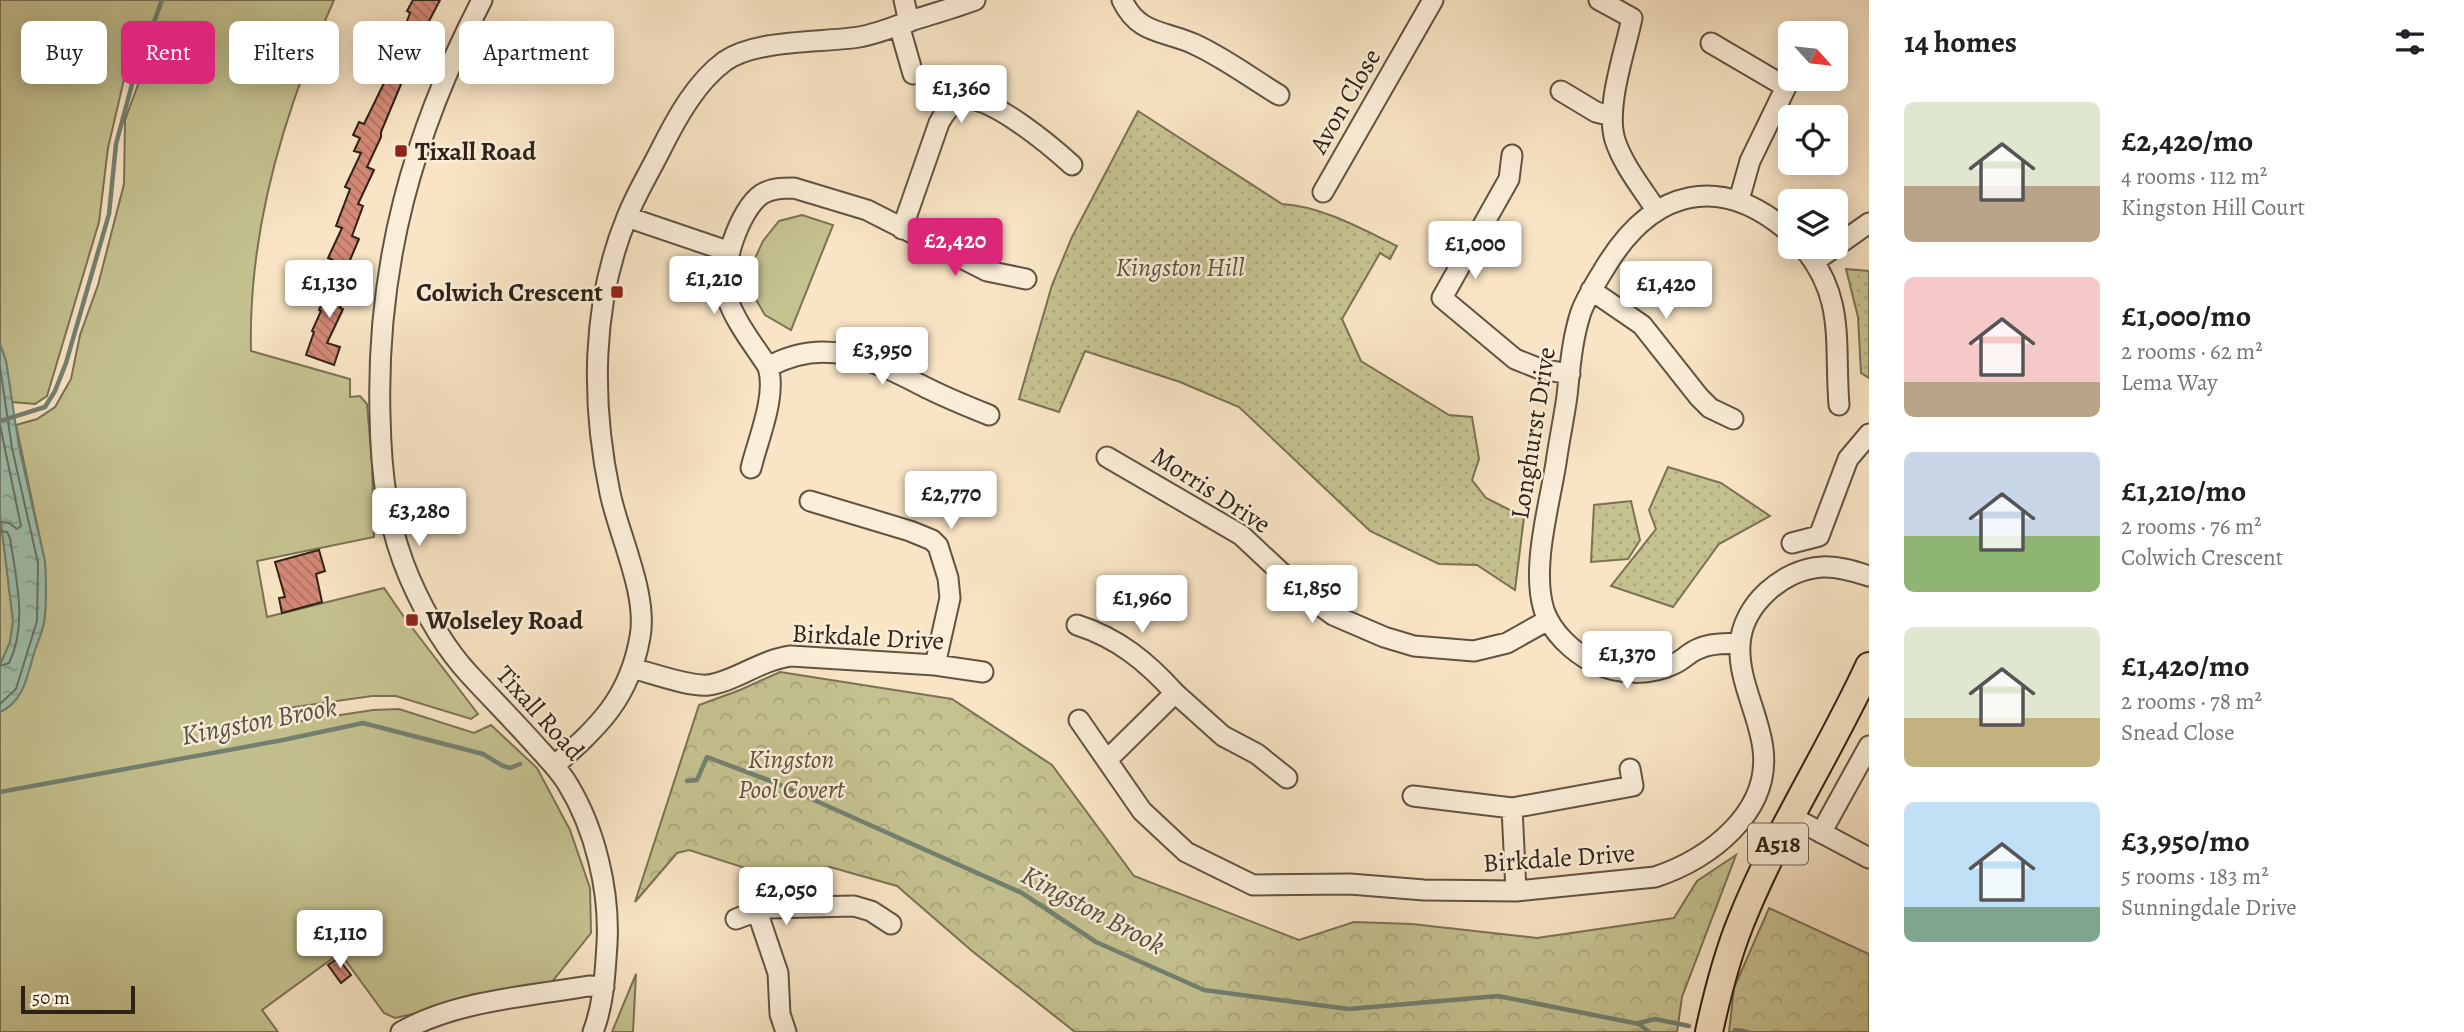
<!DOCTYPE html>
<html lang="en">
<head>
<meta charset="utf-8">
<style>
	body { margin:0; font-family:Alegreya,serif; background:#f2f2f2; color:#202124; height:100vh; display:flex; flex-direction:column; font-size:26px; white-space:nowrap }
	* { box-sizing:border-box; margin:0 }
	p { font-size:23px; color:#757577 }
	.icon { flex:none; width:38px; height:38px; fill:none; stroke:currentColor; stroke-width:2; stroke-linecap:round; stroke-linejoin:round }
	.map { position:relative; flex:1; overflow:hidden }
	.side { display:flex; flex-direction:column; background:#fff; width:595px }
	.side>* { flex:none }
	.hud { position:absolute; left:21px; top:21px; width:665px; height:63px; display:flex; gap:14px }
	.needle { width:46px; rotate:117deg }
	.fabs { position:absolute; left:1778px; top:21px; display:grid; gap:14px }
	.fabs a { display:grid; place-items:center; width:70px; height:70px; border-radius:10px; background:#fff; box-shadow:0 4px 18px #0003; font-size:35px }
	.scale { position:absolute; left:21px; bottom:18px; width:114px; box-sizing:border-box; padding-left:7px; border:4px solid #2e2217; border-top:0; font-size:19px; line-height:24px; white-space:nowrap; color:#2e2217; -webkit-text-stroke:5px #fbeed9; paint-order:stroke }
	.price { position:absolute; translate:-50% -60px; padding:0 16px; border-radius:7px; background:#fff; color:#222; font-size:23px; line-height:46px; filter:drop-shadow(0 2px 4px #0008) }
	.price::after { content:''; position:absolute; left:50%; top:42px; width:21px; height:16px; margin-left:-10px; background:inherit; clip-path:polygon(0 0,100% 0,50% 100%) }
	.price.on { background:#db2777; color:#fff }
	ul { padding:0; list-style:none }
	li { display:flex; align-items:center; gap:21px; height:175px; padding:0 35px }
	li span { display:grid; place-items:center; flex:none; width:196px; height:140px; border-radius:10px; color:#555 }
	li>.icon { margin-inline-start:auto }
	span .icon { width:84px; height:84px; fill:#fffc; stroke-width:1 }
	li b { font-size:30px }
	h2 { display:flex; justify-content:space-between; align-items:center; height:84px; padding:0 35px; font-size:30px }
	.tag { padding:0 24px; border-radius:10px; background:#fff; box-shadow:0 4px 18px #0003; font-size:24px; line-height:63px }
	.tag.on { background:#db2777; color:#fff }
	main { display:flex; flex:1; min-height:0 }
	.map>svg:first-child { display:block }
	.grass { fill:#c5c290; stroke:#7a7254; stroke-width:2 }
	.forest { fill:url(#forest-crowns); stroke:#7a7254; stroke-width:2 }
	.park { fill:url(#park-dots); stroke:#7a7254; stroke-width:2 }
	.water { fill:url(#water-ripples); stroke:#728172; stroke-width:2 }
	.lines { fill:none; stroke-linecap:round; stroke-linejoin:round }
	.shore { stroke:#667162; stroke-width:2 }
	.stream { stroke:#728172; stroke-width:4.5 }
	.building { fill:url(#building-back-hatch); stroke:#2e2217; stroke-width:2 }
	.minor-casing { stroke:#615342; stroke-width:23 }
	.highway-casing { stroke:#2e2217; stroke-width:30 }
	.minor { stroke:#fbeed9; stroke-width:19 }
	.highway { stroke:#f9e5c5; stroke-width:26 }
	.poi-dot { fill:#8f2418; stroke:#fbeed9; stroke-width:2.5 }
	.labels { text-anchor:middle; dominant-baseline:central; stroke-width:5; stroke-linejoin:round; paint-order:stroke }
	.shield { fill:#fbeed9; stroke:#6c5f51; stroke-width:2 }
	.shield-label { font-size:24px; font-weight:bold; fill:#2e2217 }
	.street-label { font-size:26px; fill:#2e2217; stroke:#fbeed9 }
	.poi-label { font-size:26px; font-weight:bold; fill:#2e2217; stroke:#fbeed9; text-anchor:start }
	.park-label { font-size:26px; font-style:italic; fill:#5b523b; stroke:#fbeed9 }
	.water-label { font-size:28px; font-style:italic; fill:#505144; stroke:#fbeed9 }
</style>
</head>
<body>
<main>
<div class="map">
<svg width="1869" height="1032" viewBox="0 0 1869 1032">
	<defs>
		<pattern id="forest-crowns" width="20" height="18" patternUnits="userSpaceOnUse" patternTransform="scale(1.75)"><rect width="20" height="18" fill="#c5c290"/><path d="M2 6a3 3 0 1 1 6 0M12 15a3 3 0 1 1 6 0" fill="none" stroke="#aaa67b"/></pattern>
		<pattern id="park-dots" width="8" height="8" patternUnits="userSpaceOnUse" patternTransform="scale(1.75)"><rect width="8" height="8" fill="#c5c290"/><path d="M2 2h.1M6 6h.1" fill="none" stroke="#aaa67b" stroke-width="1.8" stroke-linecap="round"/></pattern>
		<pattern id="water-ripples" width="26" height="14" patternUnits="userSpaceOnUse" patternTransform="scale(1.75)"><rect width="26" height="14" fill="#9fc0ae"/><path d="M2 4q2-2 4 0t4 0M15 11q2-2 4 0t4 0" fill="none" stroke="#829c8d"/></pattern>
		<pattern id="building-back-hatch" width="6" height="6" patternUnits="userSpaceOnUse" patternTransform="scale(1.75)"><rect width="6" height="6" fill="#d58977"/><path d="M-1 5l2 2M0 0l6 6M5-1l2 2" fill="none" stroke="#ad7061"/></pattern>
	</defs>
	<rect width="100%" height="100%" fill="#f9e5c5"/>
	<filter id="stains"><feTurbulence type="fractalNoise" baseFrequency=".00286" numOctaves="4"/><feColorMatrix values="0 0 0 0 .2 0 0 0 0 .09 0 0 0 0 .02 0 0 0 .5 -.17"/></filter>
	<radialGradient id="worn" r=".72"><stop offset=".6" stop-color="#630" stop-opacity="0"/><stop offset="1" stop-color="#630" stop-opacity=".3"/></radialGradient>
	<path class="grass" d="M0 0H334C284 110 248 230 251 351L350 379V397L360 396 367 404 372 463 374 537 257 561 267 617 384 588 404 617 478 714 471 719 396 696H372L287 708 288 723 373 710 399 709 474 733 491 725 537 768 570 830 590 888 591 933 551 983 395 1018 384 1013 340 953 262 1010 278 1032H0V712C24 701 27 676 34 653 37 643 42 633 44 622 47 603 46 581 45 562L16 425 37 419 55 407 71 379 80 335 98 285 124 184 125 120 150 52 125 75 108 148 99 222 47 396 35 404 12 402 6 361 0 344Z
		M802 215 833 225 791 330 765 315 755 298 749 271 763 241 779 221Z
		M0 514 13 621 10 642 0 665Z
		M636 974 633 1032H612Z"/>
	<path class="forest" d="M780 672 952 699 1052 765 1134 876 1299 940 1354 922 1412 924 1537 938 1674 918 1697 881 1736 855 1682 997 1677 1032H1075L972 951 897 886 830 867 767 875 689 850 677 853 635 902 699 705 740 690Z
		M1769 908 1869 954V1032H1729L1734 988Z"/>
	<path class="park" d="M1138 111 1282 204C1321 206 1362 229 1397 246L1390 259 1380 253 1342 319 1361 361 1449 415 1472 417 1479 459 1472 480 1486 498 1524 517 1515 590 1477 565 1439 564 1370 531 1239 407 1180 382 1085 351 1059 412 1019 399 1052 285 1072 237Z
		M1846 269 1869 271V378L1861 373 1858 317Z
		M1668 467 1721 483 1770 516 1719 544 1673 607 1611 586 1656 529 1649 510Z
		M1631 501 1640 540 1628 559 1591 562 1594 505Z"/>
	<path class="water" d="M0 344 6 361 19 447 45 562C46 581 47 603 44 622 42 633 37 643 34 653 27 676 24 701 0 712V665L10 642 13 621 0 514Z"/>
	<g class="lines">
		<path class="shore" d="M0 367 12 448 38 563 37 621 16 689 0 704
			M0 425 21 526 17 529 9 523 0 522
			M0 531 7 532 10 538C16 579 28 624 9 663L0 666"/>
		<path class="stream" d="M0 421 45 407 55 391 66 363 109 214 116 144 134 77 162 0
			M687 781 697 780 707 757 776 783 1022 893 1096 942 1204 990 1349 1009 1498 996 1639 1024 1649 1032
			M0 792 283 740 363 723 483 754 503 766 510 768 520 764
			M1639 1023 1655 1019 1689 1026
			M1735 1030 1748 1032"/>
	</g>
	<path class="building" d="M413 0H440L428 23 427 22 381 132V137L367 167 374 170 358 204 363 206 352 236 359 239 347 267 328 258 342 228 336 226 350 189 345 187 361 153 354 151 360 138 353 135 359 122 364 124 384 83 410 13 407 11Z
		M335 271 352 277 340 308 343 309 327 343 340 347 334 365 306 355 314 332 312 331 321 311 319 310Z
		M319 550 325 571 316 574 322 602 282 613 279 598 285 597 275 562Z
		M338 958 351 975 341 983 328 965Z"/>
	<g class="lines">
		<defs>
			<path id="minor" d="M482 0C413 133 376 264 380 415 381 473 387 526 410 579 425 613 444 647 469 674 492 699 516 723 538 748 548 759 559 770 567 783 595 828 610 891 607 944 605 974 604 1003 593 1032
				M904 0 909 22
				M1122 0C1139 35 1163 30 1194 44 1223 57 1251 78 1279 95
				M1599 0 1632 18C1625 52 1605 107 1615 140 1623 165 1642 188 1656 210
				M899 25 913 74
				M1711 43 1786 87 1750 161 1739 200
				M1561 91 1596 112 1612 116
				M1512 155 1509 179 1442 298 1515 359 1540 369 1570 374
				M1323 192 1433 0
				M627 217 730 252
				M902 229 939 123C945 112 953 100 966 99 994 98 1051 146 1072 165
				M1803 247C1846 298 1834 343 1839 405
				M1815 261 1869 223
				M1591 290 1642 325 1699 397 1710 408 1733 419
				M768 367C828 334 875 362 929 389 949 399 969 407 989 415
				M1107 457 1241 535 1301 591 1333 615 1384 637 1414 646 1474 651 1507 643 1548 620
				M751 468C758 439 777 396 768 367 754 345 735 322 727 297 719 271 739 209 762 194 772 188 783 188 794 188L867 210 987 271 1026 279
				M810 501 910 531 932 540 938 546 948 578 950 598 935 665
				M1792 543 1819 536 1848 459 1869 434
				M1077 625C1118 638 1147 662 1175 693
				M1740 644C1726 643 1711 643 1698 649 1690 652 1684 659 1676 663 1651 676 1619 675 1594 663 1573 652 1552 633 1544 610 1531 568 1549 507 1556 463 1559 441 1564 418 1567 396 1570 368 1572 339 1581 312 1587 296 1597 281 1606 266 1653 189 1720 172 1790 233
				M632 668C651 673 690 687 708 685 734 682 760 660 791 656L935 665 983 672
				M1079 720 1142 811 1186 852 1253 885 1350 884 1424 890 1516 891 1655 877C1709 859 1771 813 1763 749 1759 714 1738 681 1740 645 1742 605 1783 569 1822 567 1838 566 1854 571 1869 576
				M1108 759 1175 693 1223 736 1257 754 1287 778
				M554 766C599 726 629 699 640 637 648 594 619 536 610 493 591 403 591 304 627 217 636 194 649 173 660 151 676 119 696 82 725 61 757 39 821 43 859 37 876 34 894 27 910 21 932 14 954 8 975 0
				M1413 796 1512 808
				M1792 817 1869 858
				M1821 833 1869 746
				M1516 891 1512 808 1633 786 1630 769
				M736 919 757 911
				M401 1032C454 1001 529 996 589 986L604 987
				M786 1032 780 1014 778 973 757 911 769 908 854 906 871 911 891 924"/>
			<path id="highway" d="M1709 1032C1717 995 1726 959 1740 924 1775 835 1829 753 1869 666"/>
		</defs>
		<use href="#minor" class="minor-casing"/>
		<use href="#highway" class="highway-casing"/>
		<use href="#minor" class="minor"/>
		<use href="#highway" class="highway"/>
	</g>
	<g class="poi-dot">
		<rect x="394" y="144" width="14" height="14" rx="3.5"/>
		<rect x="610" y="285" width="14" height="14" rx="3.5"/>
		<rect x="405" y="613" width="14" height="14" rx="3.5"/>
	</g>
	<g class="labels">
		<rect class="shield" x="1748" y="823.5" width="60" height="41" rx="5"/>
		<g class="shield-label">
			<text x="1778" y="844">A518</text>
		</g>
		<g class="street-label">
			<text transform="translate(1345 101) rotate(-60)">Avon Close</text>
			<text transform="translate(1533 433) rotate(-81)">Longhurst Drive</text>
			<text transform="translate(1211 490) rotate(33)">Morris Drive</text>
			<text transform="translate(868 637) rotate(3)">Birkdale Drive</text>
			<text transform="translate(540 713) rotate(48)">Tixall Road</text>
			<text transform="translate(1559 858) rotate(-4)">Birkdale Drive</text>
		</g>
		<g class="poi-label">
			<text x="415" y="151">Tixall Road</text>
			<text x="603" y="292" text-anchor="end">Colwich Crescent</text>
			<text x="426" y="620">Wolseley Road</text>
		</g>
		<g class="park-label">
			<text x="1180" y="267">Kingston Hill</text>
			<text x="791" y="759">Kingston<tspan x="791" dy="30">Pool Covert</tspan></text>
		</g>
		<g class="water-label">
			<text transform="translate(259 721) rotate(-11)">Kingston Brook</text>
			<text transform="translate(1093 910) rotate(28)">Kingston Brook</text>
		</g>
	</g>
	<rect width="100%" height="100%" filter="url(#stains)"/>
	<rect width="100%" height="100%" fill="url(#worn)"/>
</svg>
<div class="fabs">
<a><svg class="needle" viewBox="-14 -14 28 28"><path d="M0-13l5 13h-10z" fill="#e53935"/><path d="M0 13l5-13h-10z" fill="#757577"/></svg></a>
<a><svg class="icon" aria-label="locate" viewBox="0 0 24 24"><circle cx="12" cy="12" r="6"/><path d="M12 2v4M12 18v4M2 12h4M18 12h4"/></svg></a>
<a><svg class="icon" aria-label="layers" viewBox="0 0 24 24"><path d="M12 4l9 5-9 5-9-5zM3 14l9 5 9-5"/></svg></a>
</div>
<div class="scale">50 m</div>
<b class="price" style="left:961px;top:125px">£1,360</b>
<b class="price on" style="left:955px;top:278px">£2,420</b>
<b class="price" style="left:1475px;top:281px">£1,000</b>
<b class="price" style="left:714px;top:316px">£1,210</b>
<b class="price" style="left:329px;top:320px">£1,130</b>
<b class="price" style="left:1666px;top:321px">£1,420</b>
<b class="price" style="left:882px;top:387px">£3,950</b>
<b class="price" style="left:951px;top:531px">£2,770</b>
<b class="price" style="left:419px;top:548px">£3,280</b>
<b class="price" style="left:1312px;top:625px">£1,850</b>
<b class="price" style="left:1142px;top:635px">£1,960</b>
<b class="price" style="left:1627px;top:691px">£1,370</b>
<b class="price" style="left:786px;top:927px">£2,050</b>
<b class="price" style="left:340px;top:970px">£1,110</b>
<div class="hud">
<a class="tag">Buy</a>
<a class="tag on">Rent</a>
<a class="tag">Filters</a>
<a class="tag">New</a>
<a class="tag">Apartment</a>
</div>
</div>
<section class="side">
<h2>14 homes<svg class="icon" aria-label="filters" viewBox="0 0 24 24"><path d="M4 7h16M4 17h16"/><circle cx="9" cy="7" r="2"/><circle cx="15" cy="17" r="2"/></svg></h2>
<ul>
<li><span style="background:linear-gradient(#dfe7d0 60%,#b9a48a 0)"><svg class="icon" aria-label="home" viewBox="0 0 24 24"><path d="M3 11l9-7 9 7M6 9v11h12V9"/></svg></span><div><b>£2,420/mo</b><p>4 rooms · 112 m²</p><p>Kingston Hill Court</p></div></li>
<li><span style="background:linear-gradient(#f6c9c9 75%,#b9a48a 0)"><svg class="icon" aria-label="home" viewBox="0 0 24 24"><path d="M3 11l9-7 9 7M6 9v11h12V9"/></svg></span><div><b>£1,000/mo</b><p>2 rooms · 62 m²</p><p>Lema Way</p></div></li>
<li><span style="background:linear-gradient(#c9d6e8 60%,#8fb573 0)"><svg class="icon" aria-label="home" viewBox="0 0 24 24"><path d="M3 11l9-7 9 7M6 9v11h12V9"/></svg></span><div><b>£1,210/mo</b><p>2 rooms · 76 m²</p><p>Colwich Crescent</p></div></li>
<li><span style="background:linear-gradient(#dfe7d0 65%,#c2b280 0)"><svg class="icon" aria-label="home" viewBox="0 0 24 24"><path d="M3 11l9-7 9 7M6 9v11h12V9"/></svg></span><div><b>£1,420/mo</b><p>2 rooms · 78 m²</p><p>Snead Close</p></div></li>
<li><span style="background:linear-gradient(#bfe0f5 75%,#7fa58c 0)"><svg class="icon" aria-label="home" viewBox="0 0 24 24"><path d="M3 11l9-7 9 7M6 9v11h12V9"/></svg></span><div><b>£3,950/mo</b><p>5 rooms · 183 m²</p><p>Sunningdale Drive</p></div></li>
</ul>
</section>
</main>
</body>
</html>
